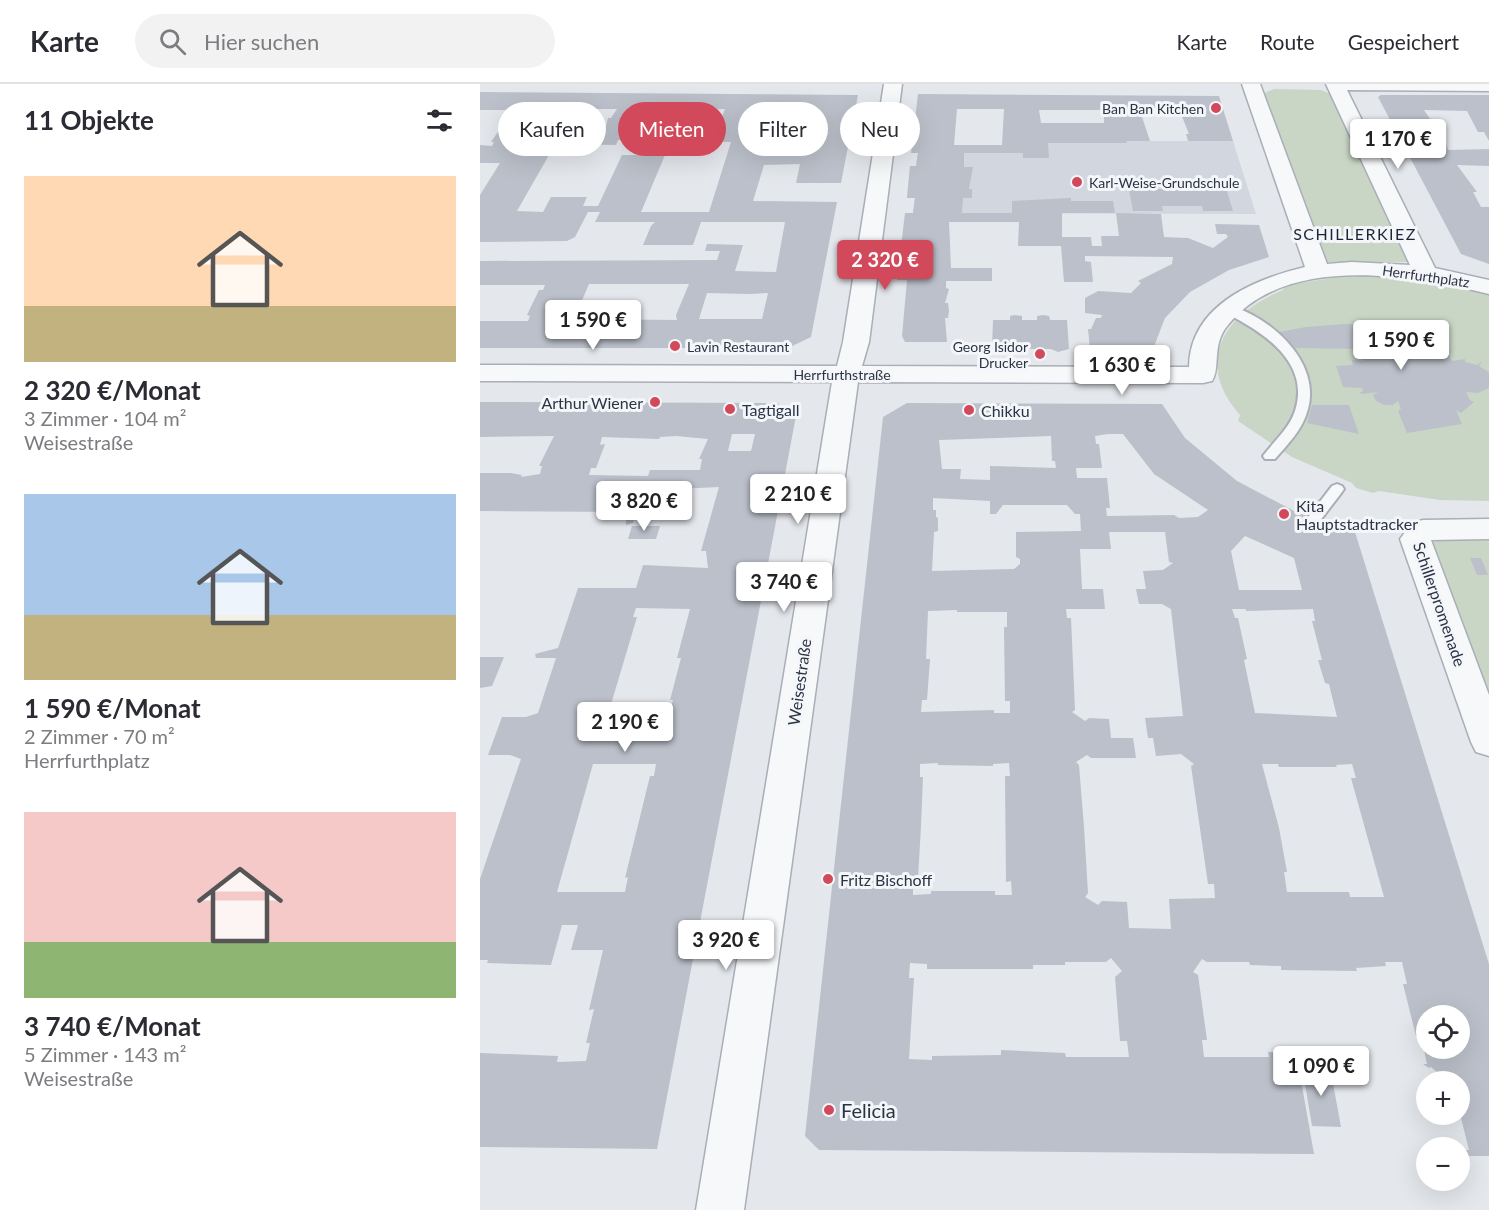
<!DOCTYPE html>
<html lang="de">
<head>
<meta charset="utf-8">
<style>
	body { margin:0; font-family:Lato,sans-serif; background:#f2f2f3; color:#2b2b33; height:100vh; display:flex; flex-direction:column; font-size:22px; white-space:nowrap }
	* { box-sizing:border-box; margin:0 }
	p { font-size:20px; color:#7c7c81 }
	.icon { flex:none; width:33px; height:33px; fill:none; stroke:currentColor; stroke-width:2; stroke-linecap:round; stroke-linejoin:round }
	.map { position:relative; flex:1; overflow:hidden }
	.panel { display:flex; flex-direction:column; background:#fff; width:480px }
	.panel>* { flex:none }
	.top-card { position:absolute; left:18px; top:18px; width:570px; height:54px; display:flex; gap:12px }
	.tools { position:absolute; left:936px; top:921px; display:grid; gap:12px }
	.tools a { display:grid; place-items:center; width:54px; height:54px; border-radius:50%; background:#fff; box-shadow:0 6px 24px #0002; font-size:30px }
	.price { position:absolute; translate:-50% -51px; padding:0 14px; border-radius:6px; background:#fff; color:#222; font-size:20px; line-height:39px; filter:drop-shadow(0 2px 3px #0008) }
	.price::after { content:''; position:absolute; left:50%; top:36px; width:18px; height:14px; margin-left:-9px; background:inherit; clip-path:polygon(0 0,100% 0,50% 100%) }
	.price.selected { background:#d1495b; color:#fff }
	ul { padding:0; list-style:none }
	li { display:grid; align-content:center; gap:12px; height:318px; padding:0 24px }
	li span { display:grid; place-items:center; height:186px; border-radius:0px; color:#555 }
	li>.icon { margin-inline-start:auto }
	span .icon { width:108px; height:108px; fill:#fffc; stroke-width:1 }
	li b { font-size:26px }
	h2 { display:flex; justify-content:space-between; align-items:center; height:72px; padding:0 24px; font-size:26px }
	.tag { padding:0 21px; border-radius:27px; background:#fff; box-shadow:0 6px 24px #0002; font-size:21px; line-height:54px }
	.tag.selected { background:#d1495b; color:#fff }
	header { display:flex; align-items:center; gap:36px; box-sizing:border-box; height:84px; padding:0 30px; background:#fff; border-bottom:2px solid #e1e1e2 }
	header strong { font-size:28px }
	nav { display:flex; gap:33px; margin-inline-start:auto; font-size:21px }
	.search { width:420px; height:54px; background:#f2f2f3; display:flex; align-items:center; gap:15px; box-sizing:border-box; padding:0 21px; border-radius:33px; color:#7c7c81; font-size:22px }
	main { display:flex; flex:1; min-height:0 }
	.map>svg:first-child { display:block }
	.built { fill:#d2d6de }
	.green { fill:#c9d6c5 }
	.building { fill:#bbc0ca; fill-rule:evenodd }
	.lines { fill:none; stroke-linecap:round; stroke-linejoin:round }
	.lane-casing { stroke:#a9aeb7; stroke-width:4 }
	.street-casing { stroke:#a9aeb7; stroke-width:3 }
	.lane { fill:#f7f8fa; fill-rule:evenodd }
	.street { fill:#f7f8fa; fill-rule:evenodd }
	.poi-dot { fill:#d1495b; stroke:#f4f6f9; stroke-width:2 }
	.labels { text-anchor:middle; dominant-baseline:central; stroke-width:6; stroke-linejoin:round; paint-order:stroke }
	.far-poi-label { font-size:14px; fill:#2b3445; stroke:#f4f6f9; text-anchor:end }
	.far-street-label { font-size:14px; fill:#2b3445; stroke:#f4f6f9 }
	.far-quarter-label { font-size:16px; letter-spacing:1.5px; fill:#1d2536; stroke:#f4f6f9 }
	.poi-label { font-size:16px; fill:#2b3445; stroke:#f4f6f9; text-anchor:start }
	.street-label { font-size:16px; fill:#2b3445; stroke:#f4f6f9 }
	.near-poi-label { font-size:20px; fill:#2b3445; stroke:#f4f6f9; text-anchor:start }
</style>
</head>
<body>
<header>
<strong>Karte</strong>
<div class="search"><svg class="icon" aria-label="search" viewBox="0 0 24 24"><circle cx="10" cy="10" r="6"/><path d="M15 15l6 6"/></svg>Hier suchen</div>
<nav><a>Karte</a><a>Route</a><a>Gespeichert</a></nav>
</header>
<main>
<section class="panel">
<h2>11 Objekte<svg class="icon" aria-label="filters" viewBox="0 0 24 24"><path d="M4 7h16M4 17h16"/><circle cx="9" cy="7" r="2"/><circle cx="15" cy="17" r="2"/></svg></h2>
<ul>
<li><span style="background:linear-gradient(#ffd9b3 70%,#c2b280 0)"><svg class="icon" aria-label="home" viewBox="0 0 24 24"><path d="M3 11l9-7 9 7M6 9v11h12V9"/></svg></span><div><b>2 320 €/Monat</b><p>3 Zimmer · 104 m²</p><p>Weisestraße</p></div></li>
<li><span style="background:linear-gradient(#a9c7e8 65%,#c2b280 0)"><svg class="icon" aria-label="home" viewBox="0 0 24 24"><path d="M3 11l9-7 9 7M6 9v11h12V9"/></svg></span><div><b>1 590 €/Monat</b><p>2 Zimmer · 70 m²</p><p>Herrfurthplatz</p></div></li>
<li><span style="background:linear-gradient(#f6c9c9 70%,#8fb573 0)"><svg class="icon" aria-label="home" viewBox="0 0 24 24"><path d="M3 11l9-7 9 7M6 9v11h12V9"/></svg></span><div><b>3 740 €/Monat</b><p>5 Zimmer · 143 m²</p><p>Weisestraße</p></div></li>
</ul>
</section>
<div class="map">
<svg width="1009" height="1126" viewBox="0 0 1009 1126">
	<rect width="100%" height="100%" fill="#e4e7ec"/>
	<path class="built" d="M542 39 646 57H753L776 130 433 129 435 114H427L430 82H436L438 69H542Z"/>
	<path class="green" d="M794 5 841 6 853 11 930 178H845L782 10Z
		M858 190 938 195 1009 210V417L960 416 899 407 893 409 876 404 872 399 812 373 758 337 760 331C712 276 746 229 803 206L805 201 846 195Z
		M1009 456V622L951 459 960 456Z"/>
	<path class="building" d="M0 8 378 11 361 99H316L320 80 284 81 273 117 357 118 331 253 308 264H0V237H48L50 232 47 231 59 206H63L65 201H0V177L237 176 240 167H225L227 160 263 161 255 187 296 188 305 138H221L213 161H163L171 142 175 138H115L120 128H108L95 153 87 157 0 158V111L20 79H0V61L12 62 14 58H11L22 42H30L40 26H0ZM57 24 65 25H137L131 34H128L126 42H89L91 38 71 42 75 35H53ZM245 25 239 40 166 39 170 26ZM280 25 332 26 329 39H325L323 46H330L327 63H269L282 28H279ZM59 47 85 49 79 60 136 61 138 56 251 58 229 128H161L185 71H142L118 122H103L107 113H71L63 128 37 127 69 71H72L77 63H49ZM109 200H209L196 231 197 236 94 235ZM227 209 268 210 288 209 282 235H219Z
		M438 10 739 12 753 57H708L706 50H709L701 30H704L703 26 660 27 670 57H646L647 59H568L569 74H543V69H484V83H493L489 105H492V114H483L482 129H532V117L591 114V117H633L635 129H582V153H611L612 162H622L621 152H639L636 129 681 130 684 153 708 154 733 164 748 153 746 150H737L735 140 779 141 789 173 749 186 710 208 685 234 673 265H610L608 245H611L616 234H621L622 231 605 229V214L618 207 651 209 661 199 658 197 692 180 693 173 605 172V177L611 178 613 198H584L581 162H538L539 138H469L471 184H512V197H466V204L469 205 465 219H468L469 227 468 234H465L467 258H425L422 252 427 196H417L425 129H433L435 114H427L430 82H436L438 69H431ZM477 25H524L522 61H474ZM559 26H624V39H561Z
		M901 11H1009V57L1004 48H998L987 27 944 26 959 48H962L968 66 1009 65V82L977 81 997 108H993L1001 123H1009V180L981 170 898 13Z
		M648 100 677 101 678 105H717L716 101H745L753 127H723L722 122H682L683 127H653Z
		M535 231 542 232V236H557V232L563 231 569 232 570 236H587L589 265 578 268 571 265H530L524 268 512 265 513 236H530V232Z
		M865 240 900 241 941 248 946 261 950 258 971 267 968 270 972 277 985 275V278L997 281 1002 277 999 282 1009 288V304L998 309 986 308 990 316 994 318 981 329 976 326 982 340 927 349 918 327 921 325 918 317 913 321H904L896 317 893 311 898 308 882 310 879 309 883 307 882 304 863 303 856 282 873 281 872 276 886 277 880 274 878 269 883 265 815 264 799 248 826 243Z
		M0 318 297 319 316 332 177 1065 0 1063V969L78 972 77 978 106 977 110 959H106L114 925 109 926 123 866H91L98 841H82L71 881 7 879 8 876H0V795L41 675 30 671H8L22 633H46L58 629 76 574H56L55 570 78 564 98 504H156L163 481 228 484 226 467H221L239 403 197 405 188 408 182 429H156L153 439 146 441V428L0 427V389H31L42 391 41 393 60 390 62 382H59L74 352 0 353ZM252 350H275L271 367H248ZM196 352 228 355 219 375H222L220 386H170L168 392 109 391 111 384H116L125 360 120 361 122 353 179 355 180 353ZM156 524 210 525 197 574H201L190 616H193L190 627H129L157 533H153ZM113 680H176L174 692H170L145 794 148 793 145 808H77Z
		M427 319 682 320 705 354 757 397 816 428 875 448 1009 880V1072H985L984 1066H989L980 1030V1022H983L980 998H968L951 983 949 984 943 980H947L941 952H936L923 900H927L922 878H905L906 882 876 884 877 887 801 886V882L770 881 769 878H727L722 875 713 888 718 891 727 956H722L724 973H789L788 968H816L834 1070 339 1066 325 1052 403 333ZM628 350H643L674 390 728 426 718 433 699 434 694 431 627 432 626 424H630L627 394H597L596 384H622L619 360H616L615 352ZM571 352 572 377H575L576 384 510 382V396L480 395 481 385H462L459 356ZM453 414 510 417V430H516L523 421H587L595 430H600L601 447 536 448V473L540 475V480L534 485 452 487 454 448 458 447V434L456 433V426H453ZM629 448H685L689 478 693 479 683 486 663 487 666 505H656L659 520H682L691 525 703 632 665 634 668 654H673L676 672 701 670 714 680 711 682 728 800H734L735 814 689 815 691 845 649 844 647 818 622 817 618 821 605 813 608 809 604 743 599 681 596 678 607 671 611 674H656L653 654H631L629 635 609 634 605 637 592 628 595 626 591 534H587L586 525H625L623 505H602L600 465H631ZM765 452 814 474 822 506H759L751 467ZM752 525H766V527L833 525 835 537H832L842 576H838L845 599 849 600 857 633 775 629 764 576 767 575 758 534H755ZM477 526V528H527V543H524L525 617H530V629H514V626L441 628 442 616H447L450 575H446L448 527ZM458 679V681L513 682V680L529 679 530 692H525L526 798 531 797 532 811H515V807H451V810L433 811V794H438L441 742 443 693H440V680ZM782 680H798L799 683H857L856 681 872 680 876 694H871L904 813H870L869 808H807L804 788H807L799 744ZM631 874 642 887 635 893 640 957H647L649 973H586L585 969 521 966V971L452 972V976L429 975 434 894H429L430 879 447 880V885H553V881H585V878H626ZM946 932H980V964H946Z
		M832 321H869L879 350 827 339Z
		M152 442H180L176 455H148Z
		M990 474H1001L1008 491H997Z
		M0 573H24L12 602 0 604Z
		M822 982 850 983 861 1043 832 1042Z"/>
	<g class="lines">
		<defs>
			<path id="lane" d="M748 221C791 233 841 278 828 325 823 345 808 360 795 375H785L783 372C794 357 809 345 815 327 831 277 781 247 744 228V222Z
				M857 400 862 402 864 405 862 408 839 438H829L827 435 829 432 852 402Z"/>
			<path id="street" d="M404 0H422L389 258 382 282 709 283C710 221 775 195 825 183L762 0H780L847 180 872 178 930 181 846 0H1009V7L867 6 955 184 1009 196V210C931 191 806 169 748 241 731 261 741 284 732 297L723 299 378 298 264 1126H216L352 298 0 297V281L357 282 363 258Z
				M1009 435V455L951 456 1009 611V672L996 668 991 658 920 455 932 439 943 436Z"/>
		</defs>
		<use href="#lane" class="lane-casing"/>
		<use href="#street" class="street-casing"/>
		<use href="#lane" class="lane"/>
		<use href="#street" class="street"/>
	</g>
	<g class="poi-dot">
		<circle cx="736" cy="24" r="6"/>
		<circle cx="597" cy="98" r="6"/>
		<circle cx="195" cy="262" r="6"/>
		<circle cx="560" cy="270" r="6"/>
		<circle cx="175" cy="318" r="6"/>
		<circle cx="250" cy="325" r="6"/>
		<circle cx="489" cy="326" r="6"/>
		<circle cx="804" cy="430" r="6"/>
		<circle cx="348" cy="795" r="6"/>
		<circle cx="349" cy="1026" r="6"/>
	</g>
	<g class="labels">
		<g class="far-poi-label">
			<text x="724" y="24">Ban Ban Kitchen</text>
			<text x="609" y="98" text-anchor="start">Karl-Weise-Grundschule</text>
			<text x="207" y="262" text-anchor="start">Lavin Restaurant</text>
			<text x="548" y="262">Georg Isidor<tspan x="548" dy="16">Drucker</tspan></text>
		</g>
		<g class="far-street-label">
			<text transform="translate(946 192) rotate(8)">Herrfurthplatz</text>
			<text x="362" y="290">Herrfurthstraße</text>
		</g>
		<g class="far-quarter-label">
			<text x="875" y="149">SCHILLERKIEZ</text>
		</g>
		<g class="poi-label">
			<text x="163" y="318" text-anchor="end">Arthur Wiener</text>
			<text x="262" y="325">Tagtigall</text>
			<text x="501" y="326">Chikku</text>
			<text x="816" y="421">Kita<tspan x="816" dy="18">Hauptstadtracker</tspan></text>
			<text x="360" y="795">Fritz Bischoff</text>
		</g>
		<g class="street-label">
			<text transform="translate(960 520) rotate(71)">Schillerpromenade</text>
			<text transform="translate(319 598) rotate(-82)">Weisestraße</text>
		</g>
		<g class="near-poi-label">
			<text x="361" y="1026">Felicia</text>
		</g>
	</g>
</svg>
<div class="tools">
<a><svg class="icon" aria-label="locate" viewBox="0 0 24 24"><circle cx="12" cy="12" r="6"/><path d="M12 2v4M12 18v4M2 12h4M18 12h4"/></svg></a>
<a>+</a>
<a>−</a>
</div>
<b class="price" style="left:918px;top:86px">1 170 €</b>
<b class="price selected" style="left:405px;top:207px">2 320 €</b>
<b class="price" style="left:113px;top:267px">1 590 €</b>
<b class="price" style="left:921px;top:287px">1 590 €</b>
<b class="price" style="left:642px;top:312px">1 630 €</b>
<b class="price" style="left:318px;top:441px">2 210 €</b>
<b class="price" style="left:164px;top:448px">3 820 €</b>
<b class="price" style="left:304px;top:529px">3 740 €</b>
<b class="price" style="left:145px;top:669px">2 190 €</b>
<b class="price" style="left:246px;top:887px">3 920 €</b>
<b class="price" style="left:841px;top:1013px">1 090 €</b>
<div class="top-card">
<a class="tag">Kaufen</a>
<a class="tag selected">Mieten</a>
<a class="tag">Filter</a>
<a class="tag">Neu</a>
</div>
</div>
</main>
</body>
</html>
